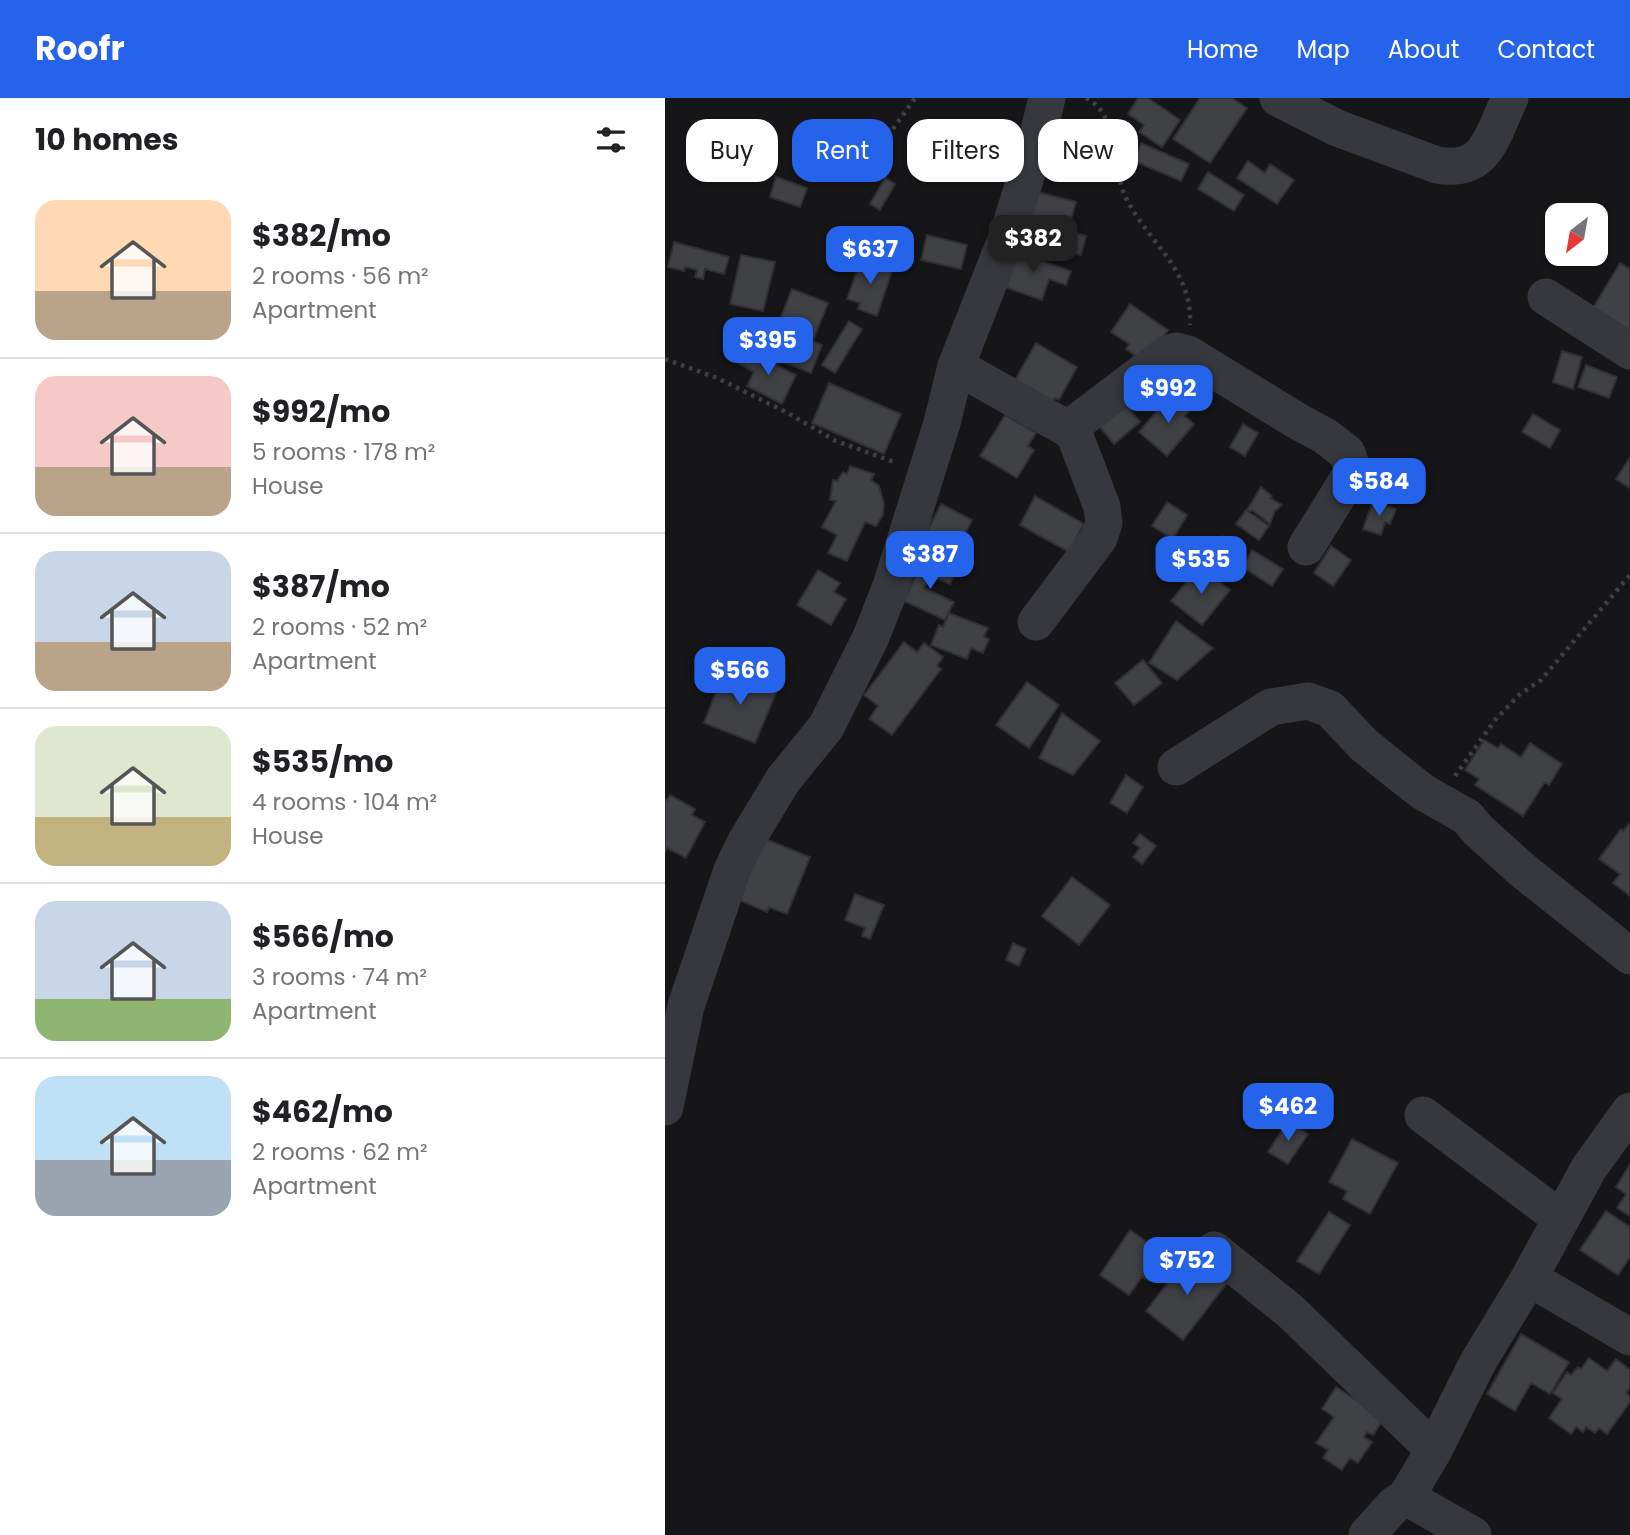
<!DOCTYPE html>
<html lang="en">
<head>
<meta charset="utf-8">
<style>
	body { margin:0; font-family:Poppins,sans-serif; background:#f2f2f2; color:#202124; height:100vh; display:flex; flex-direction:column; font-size:26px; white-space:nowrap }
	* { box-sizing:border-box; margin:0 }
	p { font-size:23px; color:#757577 }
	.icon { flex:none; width:38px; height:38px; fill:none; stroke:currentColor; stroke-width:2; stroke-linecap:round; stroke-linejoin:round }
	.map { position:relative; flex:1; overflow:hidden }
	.panel { display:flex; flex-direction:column; background:#fff; width:665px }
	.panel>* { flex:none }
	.hud { position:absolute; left:21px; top:21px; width:665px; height:63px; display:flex; gap:14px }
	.needle { width:46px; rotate:211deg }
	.fabs { position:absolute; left:880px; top:105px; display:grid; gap:14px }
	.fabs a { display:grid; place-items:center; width:63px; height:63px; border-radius:14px; background:#fff; box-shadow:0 2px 5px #0004; font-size:35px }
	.price { position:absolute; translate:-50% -60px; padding:0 16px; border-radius:14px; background:#2563eb; color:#fff; font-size:23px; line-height:46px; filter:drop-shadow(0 2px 4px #0008) }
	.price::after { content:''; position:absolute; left:50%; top:42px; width:21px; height:16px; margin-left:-10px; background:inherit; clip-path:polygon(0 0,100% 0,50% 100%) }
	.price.current { background:#222; color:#fff }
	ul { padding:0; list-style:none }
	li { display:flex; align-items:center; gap:21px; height:175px; padding:0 35px }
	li+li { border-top:2px solid #e0e0e0 }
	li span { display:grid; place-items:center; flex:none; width:196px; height:140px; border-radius:21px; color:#555 }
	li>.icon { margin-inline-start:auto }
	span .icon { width:84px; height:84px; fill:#fffc; stroke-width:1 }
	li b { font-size:30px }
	h2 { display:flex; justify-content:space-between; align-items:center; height:84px; padding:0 35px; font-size:30px }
	.tag { padding:0 24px; border-radius:21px; background:#fff; box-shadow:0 2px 5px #0004; font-size:24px; line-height:63px }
	.tag.current { background:#2563eb; color:#fff }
	header { display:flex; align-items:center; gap:42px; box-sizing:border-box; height:98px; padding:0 35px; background:#2563eb; color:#fff }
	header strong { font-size:33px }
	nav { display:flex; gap:38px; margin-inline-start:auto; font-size:24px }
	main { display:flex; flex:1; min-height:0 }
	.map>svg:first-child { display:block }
	.building { fill:#404145; stroke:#303034; stroke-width:2 }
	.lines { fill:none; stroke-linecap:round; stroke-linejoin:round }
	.path { stroke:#3d3f44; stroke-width:4.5; stroke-dasharray:3.5 5; stroke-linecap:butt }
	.minor { stroke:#37383d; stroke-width:37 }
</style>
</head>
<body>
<header>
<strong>Roofr</strong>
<nav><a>Home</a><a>Map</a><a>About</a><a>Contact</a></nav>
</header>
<main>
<section class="panel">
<h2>10 homes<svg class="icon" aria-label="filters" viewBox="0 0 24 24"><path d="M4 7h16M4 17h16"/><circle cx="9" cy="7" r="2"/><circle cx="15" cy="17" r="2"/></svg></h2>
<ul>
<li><span style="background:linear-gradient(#ffd9b3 65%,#b9a48a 0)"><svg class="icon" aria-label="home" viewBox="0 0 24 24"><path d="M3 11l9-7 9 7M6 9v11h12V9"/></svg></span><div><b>$382/mo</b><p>2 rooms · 56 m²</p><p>Apartment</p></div></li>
<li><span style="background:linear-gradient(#f6c9c9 65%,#b9a48a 0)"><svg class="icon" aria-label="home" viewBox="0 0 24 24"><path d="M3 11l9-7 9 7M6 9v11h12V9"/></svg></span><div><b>$992/mo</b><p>5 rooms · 178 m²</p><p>House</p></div></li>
<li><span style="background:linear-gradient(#c9d6e8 65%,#b9a48a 0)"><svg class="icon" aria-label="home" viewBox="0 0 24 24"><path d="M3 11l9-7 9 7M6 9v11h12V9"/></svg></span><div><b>$387/mo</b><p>2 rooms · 52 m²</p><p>Apartment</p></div></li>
<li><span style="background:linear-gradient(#dfe7d0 65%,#c2b280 0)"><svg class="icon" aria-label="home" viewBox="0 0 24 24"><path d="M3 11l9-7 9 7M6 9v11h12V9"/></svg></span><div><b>$535/mo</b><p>4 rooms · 104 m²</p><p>House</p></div></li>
<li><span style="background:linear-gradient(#c9d6e8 70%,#8fb573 0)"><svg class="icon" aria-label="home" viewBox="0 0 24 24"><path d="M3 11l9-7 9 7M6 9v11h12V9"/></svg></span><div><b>$566/mo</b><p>3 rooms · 74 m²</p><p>Apartment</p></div></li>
<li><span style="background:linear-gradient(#bfe0f5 60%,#9aa5b1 0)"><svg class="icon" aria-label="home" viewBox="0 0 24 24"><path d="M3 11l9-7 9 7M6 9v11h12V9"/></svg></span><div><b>$462/mo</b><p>2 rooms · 62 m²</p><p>Apartment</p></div></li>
</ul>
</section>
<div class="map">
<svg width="965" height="1437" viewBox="0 0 965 1437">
	<rect width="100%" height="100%" fill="#161618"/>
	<path class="building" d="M473 0H483L515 22 497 49 474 34 479 27 463 16Z
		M535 0H567L582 10 545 65 508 41Z
		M476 45 524 66 516 83 469 63Z
		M583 63 600 75 605 66 629 82 612 106 572 80Z
		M543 74 579 97 569 113 533 91Z
		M111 79 142 90 135 109 105 99Z
		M220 80 230 86 215 112 205 106Z
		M368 93 411 104 403 133 421 138 416 157 354 141Z
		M262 137 302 147 296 171 256 162Z
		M9 144 64 159 59 176 40 171 38 181 30 179 32 172 20 169 19 173 3 169Z
		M349 153 406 173 401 187 384 181 377 202 337 188Z
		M76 157 110 164 98 213 65 206Z
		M197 159 228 170 212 218 193 211 195 205 182 201Z
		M955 165 965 171V239L925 215Z
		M127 191 163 205 148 243 157 247 146 275 101 257Z
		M465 206 503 232 489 253 475 261 461 251 464 246 446 234Z
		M184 223 197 231 170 275 157 267Z
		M371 245 412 269 394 302 390 300 384 311 346 289Z
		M81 251 131 277 117 306 82 288 89 274 74 266Z
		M897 253 917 259 908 291 888 284Z
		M921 267 952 279 944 300 913 289Z
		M164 285 236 316 219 356 147 325Z
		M507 295 526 311 520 318 529 326 502 358 474 334Z
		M454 299 475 324 449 346 428 321Z
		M868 316 895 332 885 350 857 334Z
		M340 317 371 335 363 348 369 352 352 380 315 358Z
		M578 326 593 335 580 358 565 349Z
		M965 359V390L951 381Z
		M185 368 209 376 206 382 214 388 219 406 218 417 211 428 200 424 182 463 163 455 172 437 157 429 171 403 165 402 168 382 172 383 178 374 182 376Z
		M596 389 607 398 605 400 617 407 610 413 605 426 587 412 585 414 582 412Z
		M370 398 419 426 404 454 355 427Z
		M708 403 731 411 725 426 720 424 716 437 698 431Z
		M502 404 522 417 508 441 487 428Z
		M276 406 307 422 292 452 260 437Z
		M581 412 604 428 594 442 571 426Z
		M557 438 573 447 557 474 541 464Z
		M666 448 686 462 668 488 649 475Z
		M587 452 618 471 607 488 577 469Z
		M258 462 289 476 285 486 265 478 259 490 289 504 280 522 239 503Z
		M534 468 565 492 537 527 506 503Z
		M153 472 175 485 169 494 181 501 166 527 132 507Z
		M284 515 323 530 319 539 324 541 318 555 306 550 302 561 266 547 274 527 278 529Z
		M511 523 548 550 512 582 484 565Z
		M239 544 252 554 259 545 278 559 272 568 276 571 227 637 204 621 213 608 199 597Z
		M478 562 497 585 469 607 450 585Z
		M59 573 111 595 90 645 39 625Z
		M362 584 394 607 364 650 331 627Z
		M397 615 435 643 408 677 374 660Z
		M819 642 833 650 836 646 856 659 865 645 897 666 884 687 880 684 858 718 810 687 814 681 800 672Z
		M461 677 478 689 462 715 445 705Z
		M5 697 30 711 27 717 40 724 21 760 2 750 0 754V701L2 702Z
		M965 725V798L948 785 955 776 934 761 956 731 958 733Z
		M475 736 491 748 477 766 468 759 475 750 468 745Z
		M93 738 145 759 122 816 104 809 102 814 69 800Z
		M407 779 445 807 414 847 377 818Z
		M190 796 219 807 205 841 197 838 200 830 180 822Z
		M348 845 361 851 354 868 341 862Z
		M623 1023 643 1036 623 1066 603 1054Z
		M687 1041 733 1065 705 1116 678 1101 682 1093 664 1084Z
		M965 1066V1118L952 1110 961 1096 951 1089Z
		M941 1113 965 1129V1159L953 1177 915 1152Z
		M664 1114 685 1127 654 1176 632 1163Z
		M465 1132 502 1158 484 1183 477 1179 464 1197 435 1177Z
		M525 1156 562 1185 518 1242 481 1213Z
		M856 1236 904 1264 885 1296 866 1285 850 1313 822 1296Z
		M924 1260 942 1273 951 1261 965 1272V1290L961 1295 965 1298V1304L942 1336 934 1330 930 1335 921 1329 918 1334 911 1329 906 1336 884 1320 897 1301 888 1295 902 1274 906 1277 913 1269 916 1271Z
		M671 1289 719 1320 708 1337 702 1334 699 1339 707 1344 693 1365 685 1360 677 1372 658 1360 663 1352 651 1345 669 1319 657 1311Z"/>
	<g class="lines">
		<path class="path" d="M421 0C455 17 446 68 460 98 482 144 528 171 525 227
			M223 38 250 0
			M0 261 52 280 121 314 171 343 232 365
			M790 678 830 622 854 597 876 582 965 477"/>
		<path class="minor" d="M613 0 672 30 772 67C822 76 827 37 845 0
			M881 199 965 253
			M291 268 403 331 410 338 437 409 439 425 434 440 371 524
			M403 331 502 256 512 253 523 256 634 324 660 338 682 355 688 373 641 449
			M511 669 606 609 643 603 665 611 699 647 735 676 758 694 802 719 813 732 856 771 965 858
			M0 1009 21 908 67 772 81 743 118 682 161 629 206 539 226 488 277 325 291 268 342 139 369 53 382 0
			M758 1017 895 1120
			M549 1152 625 1213 769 1352
			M864 1180 965 1239
			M741 1399 808 1437
			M702 1437 730 1406 741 1399 769 1352 813 1264 864 1180 924 1070 965 1013"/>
	</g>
</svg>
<div class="fabs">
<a><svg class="needle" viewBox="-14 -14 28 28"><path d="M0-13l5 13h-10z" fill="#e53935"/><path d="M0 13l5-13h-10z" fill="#757577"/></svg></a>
</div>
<b class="price current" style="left:368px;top:177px">$382</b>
<b class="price" style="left:205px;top:188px">$637</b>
<b class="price" style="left:103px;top:279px">$395</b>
<b class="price" style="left:503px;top:327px">$992</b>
<b class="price" style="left:714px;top:420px">$584</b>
<b class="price" style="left:265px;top:493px">$387</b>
<b class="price" style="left:536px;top:498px">$535</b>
<b class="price" style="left:75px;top:609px">$566</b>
<b class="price" style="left:623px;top:1045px">$462</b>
<b class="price" style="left:522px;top:1199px">$752</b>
<div class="hud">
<a class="tag">Buy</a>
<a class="tag current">Rent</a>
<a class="tag">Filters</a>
<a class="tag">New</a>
</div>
</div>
</main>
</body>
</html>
